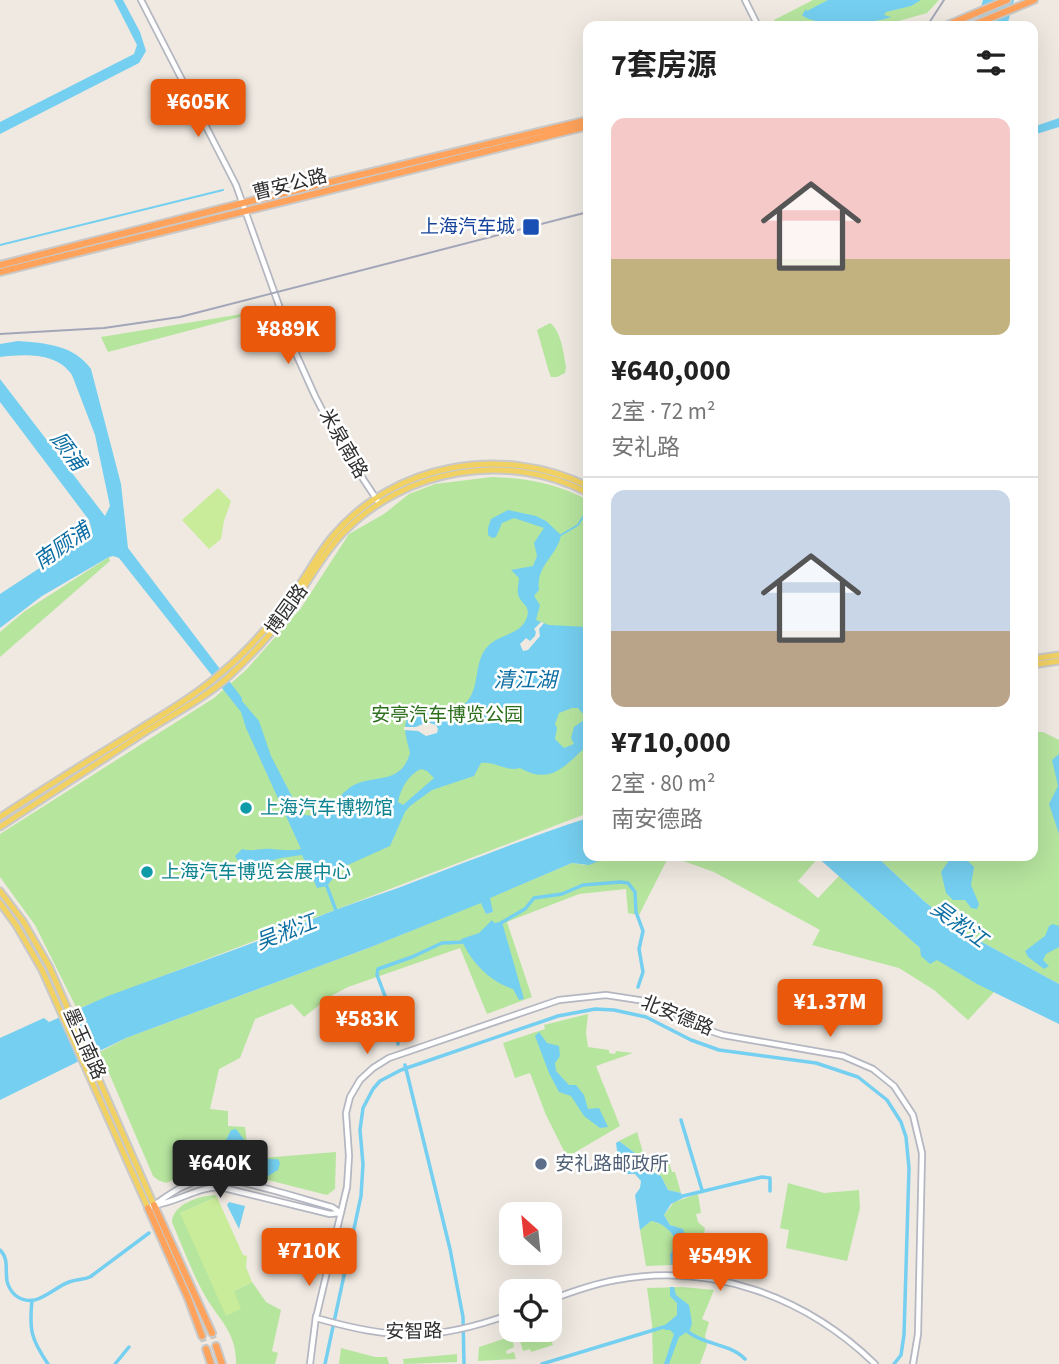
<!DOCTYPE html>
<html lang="zh">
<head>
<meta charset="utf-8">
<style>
	body { margin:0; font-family:"Source Sans 3","Noto Sans SC",sans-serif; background:#f6f6f6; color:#222; height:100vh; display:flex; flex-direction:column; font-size:26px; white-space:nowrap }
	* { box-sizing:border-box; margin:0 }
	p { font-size:23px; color:#767676 }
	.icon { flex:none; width:38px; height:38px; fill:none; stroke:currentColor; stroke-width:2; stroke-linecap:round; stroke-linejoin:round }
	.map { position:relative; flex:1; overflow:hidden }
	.drawer { position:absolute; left:583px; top:21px; width:455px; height:840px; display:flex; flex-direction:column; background:#fff; border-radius:14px; box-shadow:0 7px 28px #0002 }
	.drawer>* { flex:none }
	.needle { width:46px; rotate:333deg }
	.buttons { position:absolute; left:499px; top:1202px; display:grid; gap:14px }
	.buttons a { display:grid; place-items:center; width:63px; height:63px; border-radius:14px; background:#fff; box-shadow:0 7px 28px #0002; font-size:35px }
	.price { position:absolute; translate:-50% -60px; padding:0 16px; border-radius:7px; background:#ea580c; color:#fff; font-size:23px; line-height:46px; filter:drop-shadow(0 2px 4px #0008) }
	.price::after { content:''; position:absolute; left:50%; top:42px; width:21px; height:16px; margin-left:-10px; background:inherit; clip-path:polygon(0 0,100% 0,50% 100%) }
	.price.on { background:#222; color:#fff }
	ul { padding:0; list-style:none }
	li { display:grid; align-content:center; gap:14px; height:371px; padding:0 28px }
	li+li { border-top:2px solid #e0e0e0 }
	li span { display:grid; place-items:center; height:217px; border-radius:14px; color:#555 }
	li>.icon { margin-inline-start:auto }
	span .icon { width:126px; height:126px; fill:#fffc; stroke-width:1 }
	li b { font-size:30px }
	h2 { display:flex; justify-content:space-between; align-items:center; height:84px; padding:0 28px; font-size:30px }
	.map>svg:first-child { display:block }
	.green { fill:#b6e59e }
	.pitch { fill:#c9ec9a }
	.water { fill:#75cff0; fill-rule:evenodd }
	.pier { fill:#efe9e1 }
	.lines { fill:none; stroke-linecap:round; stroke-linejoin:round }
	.stream { stroke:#75cff0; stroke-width:2 }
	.canal { stroke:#75cff0; stroke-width:3.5 }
	.highway-tunnel { stroke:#c8c4bd; stroke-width:6; stroke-dasharray:6 3; stroke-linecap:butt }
	.secondary-casing { stroke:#b4b7c1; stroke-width:8 }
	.primary-casing { stroke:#c9c9c9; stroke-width:9 }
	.highway-casing { stroke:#c9c9c9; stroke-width:10 }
	.secondary { stroke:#fff; stroke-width:4.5 }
	.primary { stroke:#f2d163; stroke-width:5 }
	.highway { stroke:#ffa35c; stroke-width:6 }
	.rail { stroke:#a3a6b8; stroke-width:2 }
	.transit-dot { fill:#1a4fb4; stroke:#fff; stroke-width:2.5 }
	.culture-dot { fill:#0f9aa8; stroke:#fff; stroke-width:2.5 }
	.service-dot { fill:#5c6f8a; stroke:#fff; stroke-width:2.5 }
	.labels { text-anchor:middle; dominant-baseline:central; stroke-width:5; stroke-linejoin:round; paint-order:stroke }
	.street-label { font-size:19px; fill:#2e2e2e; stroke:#fff }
	.transit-label { font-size:19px; fill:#164399; stroke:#fff; text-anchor:end }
	.park-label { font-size:19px; fill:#2c6e1b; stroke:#fff }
	.culture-label { font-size:19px; fill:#0d838f; stroke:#fff; text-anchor:start }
	.service-label { font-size:19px; fill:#4e5e75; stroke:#fff; text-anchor:start }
	.water-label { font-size:21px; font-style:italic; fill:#0d6fa3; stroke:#fff }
</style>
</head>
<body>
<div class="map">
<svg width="1059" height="1364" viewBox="0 0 1059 1364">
	<rect width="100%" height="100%" fill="#efe9e1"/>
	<path class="green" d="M813 0H939L927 13 881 26H776L774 20Z
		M266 310 108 352 101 337Z
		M550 323C561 330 564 355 566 367L565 373 557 377H551L549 372 537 330Z
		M492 477C527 478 557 484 588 500V813L77 1009 35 925 0 877V834L214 698 246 670 301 608 349 534 384 514 409 494 435 484Z
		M109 557 110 561 0 657V632L25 611Z
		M1033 732H1043L1059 740V984L969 935 925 902 876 856H1032Z
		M608 856H816L818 858 798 881 818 898 839 876 920 948 994 992 968 1020 934 990 899 968 812 945 820 930 714 872 669 856 639 915 628 913 626 889 579 894 507 922 532 997 487 1014 460 948 348 987 331 996 304 1017 292 1004 255 1019 240 1058 219 1069 210 1109 228 1111V1126L245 1127 247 1144 260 1143 262 1158 336 1152 335 1189 327 1195 228 1170 196 1171 166 1183 158 1180 153 1176 100 1052 126 1038 371 947 482 902 486 914 493 912 489 898 572 863 585 865Z
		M588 1014 586 1033 588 1047 609 1050V1053L615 1054 616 1051 633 1053 596 1066 620 1126 567 1157 546 1115 530 1073 515 1078 503 1043 545 1029 544 1025Z
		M637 1132 645 1159 666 1153 672 1172H675L681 1193 668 1190 661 1176 643 1167 635 1153 619 1141Z
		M788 1183 824 1193 859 1190 860 1208 847 1261 786 1248 789 1230 780 1228Z
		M698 1194 701 1213 696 1214 698 1222 705 1228 698 1267 675 1265 686 1237 683 1230 670 1225 664 1215 674 1202Z
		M215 1195 217 1197 180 1213 234 1291 252 1282 266 1302 281 1310 272 1351 278 1353 275 1364H236C237 1332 218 1319 204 1294 192 1272 182 1246 172 1222 173 1204 199 1196 215 1195Z
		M651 1221C663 1223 672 1230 676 1242L670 1255 671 1265 646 1266 640 1230Z
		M682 1287 714 1290 702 1319 709 1322 705 1336 707 1345 700 1364H653L652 1324 647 1288Z
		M529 1330H547L553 1345 531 1352 530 1349 523 1351 518 1334Z
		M512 1336 514 1347 506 1351 507 1354 514 1352 516 1359 478 1361 479 1347Z
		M341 1348 375 1357H387L389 1364H339Z
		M457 1354V1362L404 1364 403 1359Z"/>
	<path class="pitch" d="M218 488 231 501 224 521 221 539 209 549 182 520Z
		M217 1197 243 1255 247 1256 246 1267 252 1282 234 1291 241 1309 226 1316 180 1213Z"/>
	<path class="water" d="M114 0H123L140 32 146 51 139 63 0 134V122L134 54 137 45Z
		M828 0H921L911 6 886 12 884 15 891 17C875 24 814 27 802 15L806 9 807 11Z
		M983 0H1014L1007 26H976Z
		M1059 118V127L1033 135V127Z
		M18 341C45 343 74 345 91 369L121 484 128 548 242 698V701L259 721 271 756 301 814C331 823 334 794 356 784 377 775 401 784 410 753 406 735 398 719 419 709 434 708 446 717 461 707 483 692 471 662 489 645 501 634 522 634 527 617 531 605 520 604 518 594 517 589 519 583 519 578L511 570 533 566 537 556 534 543 544 528 514 518 502 523 496 537 492 538 488 535V528L491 519 508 510 536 516 546 521 561 535C557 557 536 564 539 590L534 596 540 605 536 620 549 625 588 627V745C565 765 552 786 520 768 506 772 495 761 481 763L474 776 432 790 410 806 405 812 390 846 341 868 327 886 317 888 302 855C283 858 262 858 253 877L245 878 240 864 235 856 242 849C253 852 261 848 272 849 282 850 291 851 301 849L246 728 241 712 119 558 113 556 109 557 42 596 0 628V594L90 535 92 531 89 520 0 402V379L105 516 110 506 95 435 72 375C57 352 24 354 0 357V344ZM572 708H578L583 714 584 720 574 727 571 738 574 744 564 748 555 739 557 728 555 724 559 713ZM421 769 427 771 434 778 403 805 398 802C401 788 408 775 421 769Z
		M1059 754V834L1049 804 1058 786 1052 760Z
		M588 818V856H608L606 858 589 865 572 863 490 898 493 912 486 914 481 903 371 947 126 1038 0 1100V1038L44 1018 49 1022 108 996 296 927C333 908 373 898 411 883 470 861 528 837 588 818Z
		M816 856H876L925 902 969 935 1059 984V1024L977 984 937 960 930 964 921 956 920 948Z
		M952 856 965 858 974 867 971 885 979 904 977 909 971 908 965 900H953L946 893 941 872Z
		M492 920 494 923 502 922 524 999 519 1000 513 989C489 981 471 962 461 939L479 933Z
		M1053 924 1059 926V947L1046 954 1043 960 1049 966 1044 969 1028 957 1025 951 1045 936 1049 926Z
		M539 1032 547 1043 559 1046 560 1056 555 1063 556 1071 569 1085H576L584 1095 588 1109 599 1108 608 1127 600 1128 584 1116 571 1096 559 1092 549 1073 535 1036Z
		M236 1129C250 1146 253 1161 278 1159L280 1163 278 1170 268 1176 253 1165C232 1172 221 1165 210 1148L212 1143 219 1145 225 1142 231 1130Z
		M619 1141 635 1153 643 1167 661 1176 668 1190 681 1193 683 1198 671 1204 664 1215 670 1225 683 1229 686 1237 675 1265H671L670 1255 676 1242C672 1231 663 1223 651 1221L640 1230 635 1195 640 1188 641 1181 635 1174H626C620 1164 617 1154 616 1143Z
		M229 1202 245 1206 239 1229 227 1205Z
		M670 1287H674L676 1295 689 1305 692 1323 690 1330 679 1337 669 1364H664L674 1334 670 1330H665L664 1326 677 1315V1303L670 1296Z"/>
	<path class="pier" d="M541 622 544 623 539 629 540 636 528 650 523 651 520 644 526 638 530 641 535 636 536 632 534 629Z
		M427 722 436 725 438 729 437 733 426 736 418 731 404 730V727H416Z"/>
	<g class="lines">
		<path class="stream" d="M0 245 223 190
			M561 535 578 525 588 509"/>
		<path class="canal" d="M326 884 337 913
			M499 924 525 909 534 898 562 894 583 885 620 882 628 883 635 892 636 912 643 931 639 949 643 972 638 987
			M398 1044 396 1025 377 975 378 969 412 957 442 943 465 942
			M405 1065 450 1249 463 1317 464 1364
			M681 1120 702 1190
			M683 1196 762 1177 770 1178V1191
			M0 1250C9 1259 5 1269 7 1281 8 1286 11 1291 15 1295 35 1311 52 1288 69 1282 77 1279 83 1280 90 1277L149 1233
			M32 1300C29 1330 31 1339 48 1364
			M686 1330C702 1345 730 1343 745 1359
			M115 1364 129 1347
			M325 1364 361 1196 363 1164 360 1130 363 1108 373 1089 380 1081 401 1070 558 1016 595 1009 614 1010 646 1017 691 1040 719 1050 816 1063 858 1077 887 1100 901 1122 906 1137 909 1168 904 1335 901 1355 894 1364
			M542 1364 667 1326"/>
		<path class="highway-tunnel" d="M212 1333 216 1346
			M202 1336 206 1349"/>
		<defs>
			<path id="secondary" d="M141 0 236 185 297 356 315 396 338 441 379 503
				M745 0 758 26
				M155 1205C178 1202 197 1187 220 1187L330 1214 340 1213
				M151 1207C169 1195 182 1184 204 1179 227 1174 305 1200 332 1207L341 1213
				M550 1300C571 1292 593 1284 616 1280 712 1262 806 1297 875 1364
				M511 1314C434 1342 393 1340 316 1318L347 1187 349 1156 346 1113 350 1097 360 1080 373 1068 389 1058 559 1000 606 995 645 1001 668 1010 701 1028 723 1035 843 1056 873 1069 894 1086 913 1115 922 1153 918 1334 913 1364
				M310 1364 316 1316"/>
			<path id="primary" d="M1032 659 1059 655
				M1032 665 1059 661
				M0 817C43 789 86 762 130 735 161 715 194 697 222 672 254 646 279 614 302 581 312 566 321 550 332 537 393 463 503 444 588 486
				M0 827C49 795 98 763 147 731 174 714 203 699 227 678 249 658 270 636 288 611 306 586 321 556 343 533 406 468 508 451 588 493
				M0 891 23 921 49 966 154 1205
				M0 903 16 925 42 970 148 1208"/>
			<path id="highway" d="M945 26 1007 0
				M971 26 1034 0
				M0 265 243 203 588 120
				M0 272 588 126
				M154 1205 212 1333
				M148 1208 188 1298 202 1336
				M216 1346 222 1364
				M206 1349 211 1364"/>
		</defs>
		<use href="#secondary" class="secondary-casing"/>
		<use href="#primary" class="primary-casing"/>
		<use href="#highway" class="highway-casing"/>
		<use href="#secondary" class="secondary"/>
		<use href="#primary" class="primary"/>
		<use href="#highway" class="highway"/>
		<path class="rail" d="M927 26 944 0
			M0 334 104 328 180 317 588 212"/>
	</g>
	<rect class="transit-dot" x="522" y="218" width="18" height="18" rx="3.5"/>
	<g class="culture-dot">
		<circle cx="246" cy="808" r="7"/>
		<circle cx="147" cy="872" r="7"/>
	</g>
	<circle class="service-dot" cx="541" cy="1164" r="7"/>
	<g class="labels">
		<g class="street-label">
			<text transform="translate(290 185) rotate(-14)">曹安公路</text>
			<text transform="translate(343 444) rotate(60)">米泉南路</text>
			<text transform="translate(287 610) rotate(-54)">博园路</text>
			<text transform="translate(677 1016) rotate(22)">北安德路</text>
			<text transform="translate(84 1044) rotate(66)">墨玉南路</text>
			<text transform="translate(414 1332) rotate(-1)">安智路</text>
		</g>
		<g class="transit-label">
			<text x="515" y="227">上海汽车城</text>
		</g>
		<g class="park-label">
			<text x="447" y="715">安亭汽车博览公园</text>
		</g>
		<g class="culture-label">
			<text x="260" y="808">上海汽车博物馆</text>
			<text x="161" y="872">上海汽车博览会展中心</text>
		</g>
		<g class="service-label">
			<text x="555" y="1164">安礼路邮政所</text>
		</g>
		<g class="water-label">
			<text transform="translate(68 451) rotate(53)">顾浦</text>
			<text transform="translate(62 546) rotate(-35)">南顾浦</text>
			<text x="525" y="680">清江湖</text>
			<text transform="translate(959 924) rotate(36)">吴淞江</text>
			<text transform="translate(286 932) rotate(-21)">吴淞江</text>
		</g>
	</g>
</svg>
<div class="buttons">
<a><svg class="needle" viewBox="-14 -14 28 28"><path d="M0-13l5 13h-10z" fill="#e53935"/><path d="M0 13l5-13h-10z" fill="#767676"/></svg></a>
<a><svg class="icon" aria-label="locate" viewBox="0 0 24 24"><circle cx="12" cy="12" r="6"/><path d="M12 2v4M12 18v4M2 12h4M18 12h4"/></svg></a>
</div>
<b class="price" style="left:198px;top:139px">¥605K</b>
<b class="price" style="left:288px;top:366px">¥889K</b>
<b class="price" style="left:830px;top:1039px">¥1.37M</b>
<b class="price" style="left:367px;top:1056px">¥583K</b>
<b class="price on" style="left:220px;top:1200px">¥640K</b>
<b class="price" style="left:309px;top:1288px">¥710K</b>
<b class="price" style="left:720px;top:1293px">¥549K</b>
<section class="drawer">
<h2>7套房源<svg class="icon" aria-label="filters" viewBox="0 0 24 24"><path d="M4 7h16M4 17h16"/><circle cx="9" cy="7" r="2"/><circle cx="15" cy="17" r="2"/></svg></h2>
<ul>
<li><span style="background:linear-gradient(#f6c9c9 65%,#c2b280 0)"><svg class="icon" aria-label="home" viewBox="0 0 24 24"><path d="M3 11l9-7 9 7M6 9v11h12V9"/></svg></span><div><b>¥640,000</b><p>2室 · 72 m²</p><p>安礼路</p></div></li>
<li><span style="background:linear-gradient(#c9d6e8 65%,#b9a48a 0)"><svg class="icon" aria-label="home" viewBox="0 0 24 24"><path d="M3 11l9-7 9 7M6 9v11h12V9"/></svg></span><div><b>¥710,000</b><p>2室 · 80 m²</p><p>南安德路</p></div></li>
</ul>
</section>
</div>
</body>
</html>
